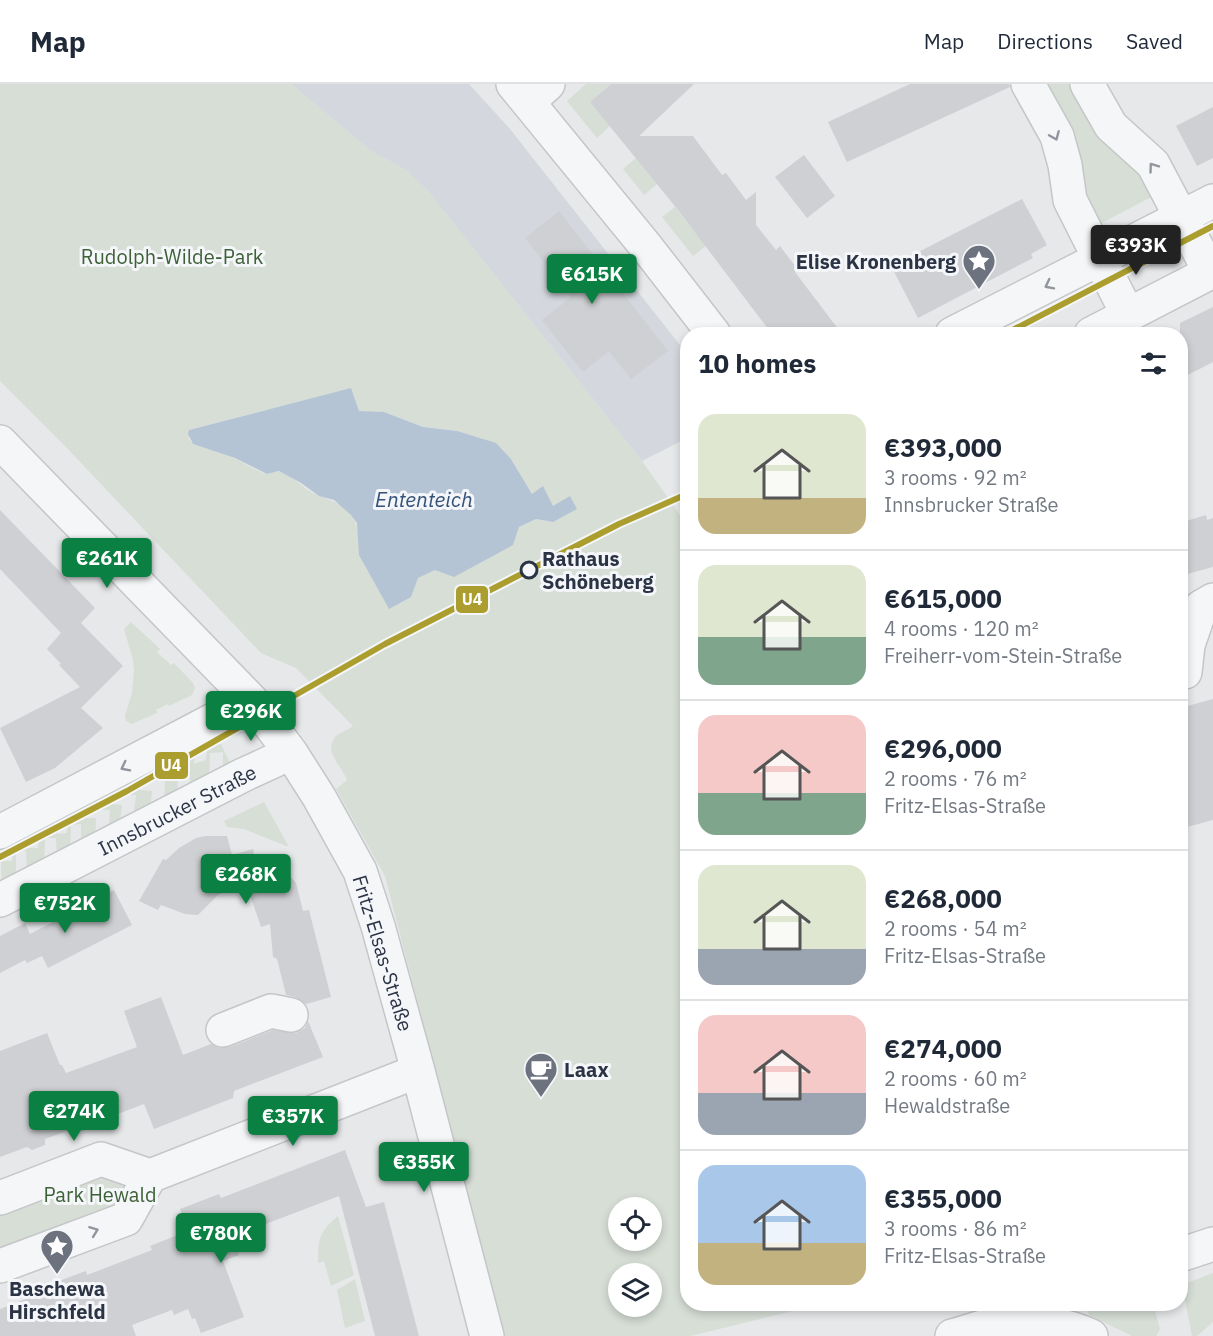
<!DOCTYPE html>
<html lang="en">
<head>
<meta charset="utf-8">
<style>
	body { margin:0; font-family:"IBM Plex Sans",sans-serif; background:#f6f6f7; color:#1f2937; height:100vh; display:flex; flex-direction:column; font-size:22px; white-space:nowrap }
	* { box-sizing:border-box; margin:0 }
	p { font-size:20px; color:#747a83 }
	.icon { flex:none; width:33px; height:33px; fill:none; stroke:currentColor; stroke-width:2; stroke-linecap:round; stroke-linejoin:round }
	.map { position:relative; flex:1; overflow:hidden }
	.panel { position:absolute; left:680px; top:243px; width:508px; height:984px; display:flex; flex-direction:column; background:#fff; border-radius:24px; box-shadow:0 3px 9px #0003 }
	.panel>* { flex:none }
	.controls { position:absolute; left:608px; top:1113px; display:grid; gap:12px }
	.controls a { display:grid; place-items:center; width:54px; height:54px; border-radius:50%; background:#fff; box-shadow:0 3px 9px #0003; font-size:30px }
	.price { position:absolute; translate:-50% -51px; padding:0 14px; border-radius:6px; background:#0b8043; color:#fff; font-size:20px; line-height:39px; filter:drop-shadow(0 2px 3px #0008) }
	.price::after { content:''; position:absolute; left:50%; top:36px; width:18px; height:14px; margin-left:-9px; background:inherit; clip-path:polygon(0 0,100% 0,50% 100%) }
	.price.selected { background:#222; color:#fff }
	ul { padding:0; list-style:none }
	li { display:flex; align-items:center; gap:18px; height:150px; padding:0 18px }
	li+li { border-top:2px solid #e0e1e3 }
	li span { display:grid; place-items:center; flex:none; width:168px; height:120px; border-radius:18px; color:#555 }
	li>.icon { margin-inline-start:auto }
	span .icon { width:72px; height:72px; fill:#fffc; stroke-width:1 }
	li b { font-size:26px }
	h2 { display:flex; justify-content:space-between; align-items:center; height:72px; padding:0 18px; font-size:26px }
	header { display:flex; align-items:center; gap:36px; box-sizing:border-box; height:84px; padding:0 30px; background:#fff; border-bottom:2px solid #e0e1e3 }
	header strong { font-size:28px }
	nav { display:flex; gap:33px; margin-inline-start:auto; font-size:21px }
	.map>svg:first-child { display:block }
	.built { fill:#d4d7dd }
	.green { fill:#d6ded6; fill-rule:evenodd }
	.water { fill:#b4c4d5 }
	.building { fill:#ced0d3 }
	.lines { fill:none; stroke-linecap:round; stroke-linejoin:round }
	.minor-casing { stroke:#c4c6c8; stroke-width:36 }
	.minor { stroke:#f5f6f7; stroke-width:33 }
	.metro-1-casing { stroke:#f4f6f9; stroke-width:10 }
	.metro-1 { stroke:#ab9e2e; stroke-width:6 }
	.oneway { stroke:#90959e }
	.stop-dot { fill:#f4f6f9; stroke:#2b3445; stroke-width:3 }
	.labels { text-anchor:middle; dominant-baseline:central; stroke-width:6; stroke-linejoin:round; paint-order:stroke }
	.park-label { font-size:20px; fill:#3f6138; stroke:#f4f6f9 }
	.poi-label { font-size:20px; font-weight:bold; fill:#2b3445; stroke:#f4f6f9; text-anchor:end }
	.stop-label { font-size:20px; font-weight:bold; fill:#2b3445; stroke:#f4f6f9; text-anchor:start }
	.street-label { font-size:20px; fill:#2b3445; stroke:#f4f6f9 }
	.water-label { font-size:21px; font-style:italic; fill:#34527a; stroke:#f4f6f9 }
	.line-badge { stroke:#f4f6f9; stroke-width:2 }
	.badge-label { font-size:16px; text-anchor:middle; font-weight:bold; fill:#fff }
</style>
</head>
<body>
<header>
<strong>Map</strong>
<nav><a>Map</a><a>Directions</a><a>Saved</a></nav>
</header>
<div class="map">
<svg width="1213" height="1252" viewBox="0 0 1213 1252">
	<rect width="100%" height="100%" fill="#e6e8ea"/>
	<path class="built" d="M291 0H469L510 45 687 270V354L642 377 428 107 406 86 371 67Z"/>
	<path class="green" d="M0 0H291L371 67 406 86 428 107 642 377 687 441V1220H821L690 1252H504L385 792 336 705 347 696C342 682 322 667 336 652 341 648 348 646 353 642L296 584 261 569 66 363 0 297ZM266 326 384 328 423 343 457 347 511 375 532 410 553 422V438L536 435 519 443 513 461 435 486 417 494 411 513 358 448C353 416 328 419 308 406 299 400 291 391 281 388 275 386 272 390 267 390 260 389 244 379 238 376 223 369 208 365 193 360L189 355V346ZM618 1124H651V1156H618ZM618 1190H651V1222H618Z
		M586 0H611L590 18 610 42 597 54 567 17Z
		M1040 0H1074L1119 65 1157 110 1094 143Z
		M636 74 657 100 644 111 623 85Z
		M675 123 706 162 693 172 662 133Z
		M131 538 160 565 157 568 171 581 174 579 193 599 195 604 192 611 169 622 168 620 156 626 157 629 132 640 126 637 125 632 132 609 134 587 133 576 124 545Z
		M215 648 233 685 223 691V668L210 669 209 698 190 708V683H178V666L196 657 194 680 206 676 209 650Z
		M167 672V693L178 692 177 715 164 721 165 697 153 696 154 679Z
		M142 685 140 706 152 707 150 729 133 737 136 711H123L125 694Z
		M113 700 111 720 122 721 119 745 108 751 110 726 96 725 98 708Z
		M86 714 85 734H96L95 758 81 765V740L71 741 70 770 57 777 56 754H45L44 784 27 793 26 767H16V798L2 806 0 759 6 756 3 777H12L16 751 30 743 27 764H38L41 738 59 729 58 750 67 749 69 723Z
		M264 718 289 763 244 745 227 743 224 737Z
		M101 1085 122 1094 127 1104 126 1117 0 1173V1124Z
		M338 1132 354 1191 331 1202 324 1177 318 1179C318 1155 319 1148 338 1132Z
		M1213 1189V1238L1197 1252H1192L1182 1201Z
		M355 1195 365 1237 345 1244 337 1206Z
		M1097 1220H1153L1160 1245 1156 1252H1132L1089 1231 1087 1226 1089 1223Z"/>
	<path class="water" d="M351 304 359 327 384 328 423 343 457 347 496 359 511 375 532 410 543 402 553 422 570 412 577 425 553 438 536 435 519 443 513 461 454 493 435 486 418 494 411 513 389 525 359 471 357 439 351 431 334 416 319 412 301 399 279 387 267 390 235 374 193 360 188 350 189 346Z"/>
	<path class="building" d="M611 0H694L639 52H693L722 91 726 89 746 116 756 108V141L776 166 780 162 798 186 795 188 842 250H772L678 126 590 18Z
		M910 0H1009L1010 3 847 78 828 38Z
		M1213 23V74L1197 82 1176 42Z
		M804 71 835 112 807 134 775 93Z
		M1022 115 1047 161 1031 170 1033 174 918 234 891 182Z
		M559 127 668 267 631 295 609 267 583 288 542 236 571 213 525 154Z
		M1213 223V278L1180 295V239Z
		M0 426 95 524 81 539 123 582 81 624 103 644 55 684 26 698 0 644 80 603 59 581 61 580 47 565 61 549 0 485Z
		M1206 431 1207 436 1213 434V483L1180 492V439Z
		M1213 615V736L1180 745V624Z
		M206 752H227L232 771 253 765 256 777 273 772 296 799 303 827 309 826 331 913 306 920 295 913 286 911 277 875 273 873 270 840 261 843 247 802 219 810 198 831 185 830 161 821 158 826 139 817 163 775 166 776 179 764 196 754Z
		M114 806 132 841 48 884 42 872 27 879 25 876 0 889V852L25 839 30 850Z
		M161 913 183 971 211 960 220 964 230 963 273 946 296 949 305 944 308 937 323 973 234 1007 233 1014 154 1045 144 1020 94 1039V1042L82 1047 77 1043 45 1055V1061L32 1066 27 1063 0 1073V967L47 949 60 981H62L66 989 137 963 124 927Z
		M345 1066 366 1123 384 1118 419 1252H375L339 1112 250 1146 256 1160 238 1167 239 1171 223 1177 244 1233 201 1249 195 1234 192 1235 188 1225 174 1231 172 1226 132 1241 136 1252H0V1225L41 1209 40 1204 86 1187 87 1191 152 1166 150 1162 188 1147 180 1125 219 1110 221 1114Z"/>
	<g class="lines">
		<defs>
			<path id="minor" d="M513 0 648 165 714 250
				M1028 0 1057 52 1065 81 1070 116 1128 231
				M1087 0 1111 42 1153 80 1210 188
				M528 18 548 0
				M952 250 1213 117
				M1091 250 1213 187
				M0 358 251 616 291 669 319 713 360 787 378 842 418 987 487 1252
				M1185 588 1188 561 1201 523 1213 516
				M0 748 251 616
				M0 816 243 691 291 669
				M223 946 271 927 291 931
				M0 1114 101 1075 150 1092
				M1180 1171 1213 1160
				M0 1182 126 1135 150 1092 418 987
				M952 1252C971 1247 992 1238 1012 1237 1037 1236 1068 1241 1091 1252"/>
		</defs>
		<use href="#minor" class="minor-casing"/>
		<use href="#minor" class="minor"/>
		<defs>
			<path id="metro-1" d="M1005 250 1213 142
				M0 773 127 707 385 560 619 440 687 410"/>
		</defs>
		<use href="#metro-1" class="metro-1-casing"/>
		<use href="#metro-1" class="metro-1"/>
	</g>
	<defs><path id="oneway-chevron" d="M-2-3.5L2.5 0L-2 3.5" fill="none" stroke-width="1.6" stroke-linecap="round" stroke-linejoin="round" transform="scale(1.5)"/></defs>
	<g class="oneway">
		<use href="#oneway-chevron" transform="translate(1055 52) rotate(67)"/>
		<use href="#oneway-chevron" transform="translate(1153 83) rotate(-126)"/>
		<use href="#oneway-chevron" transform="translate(1049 201) rotate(153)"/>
		<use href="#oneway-chevron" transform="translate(125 683) rotate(153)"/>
		<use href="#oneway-chevron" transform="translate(94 1147) rotate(-21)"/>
	</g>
	<defs>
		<symbol id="sight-pin" viewBox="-11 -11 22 30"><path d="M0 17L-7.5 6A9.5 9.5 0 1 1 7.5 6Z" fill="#6c737f" stroke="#f4f6f9"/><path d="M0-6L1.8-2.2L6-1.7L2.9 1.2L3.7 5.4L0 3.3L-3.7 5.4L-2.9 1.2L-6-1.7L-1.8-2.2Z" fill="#fff"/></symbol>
		<symbol id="cafe-pin" viewBox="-11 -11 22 30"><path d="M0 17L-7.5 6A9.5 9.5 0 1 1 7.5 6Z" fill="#6c737f" stroke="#f4f6f9"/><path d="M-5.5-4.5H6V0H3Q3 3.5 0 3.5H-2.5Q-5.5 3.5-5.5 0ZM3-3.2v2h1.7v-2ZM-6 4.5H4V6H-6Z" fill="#fff"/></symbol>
	</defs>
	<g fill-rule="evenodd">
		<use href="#sight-pin" x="960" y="158" width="38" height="52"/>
		<use href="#cafe-pin" x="522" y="966" width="38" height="52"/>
		<use href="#sight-pin" x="38" y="1143" width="38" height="52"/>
	</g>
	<circle class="stop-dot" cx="529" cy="486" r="8"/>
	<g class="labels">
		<g class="park-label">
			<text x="172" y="172">Rudolph-Wilde-Park</text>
			<text x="100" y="1110">Park Hewald</text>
		</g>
		<g class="poi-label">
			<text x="956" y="177">Elise Kronenberg</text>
			<text x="564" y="985" text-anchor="start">Laax</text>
			<text x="57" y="1204" text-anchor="middle">Baschewa<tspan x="57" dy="23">Hirschfeld</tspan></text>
		</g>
		<g class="stop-label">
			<text x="542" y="474">Rathaus<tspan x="542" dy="23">Schöneberg</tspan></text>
		</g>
		<g class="street-label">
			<text transform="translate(177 726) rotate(-27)">Innsbrucker Straße</text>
			<text transform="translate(383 869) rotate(73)">Fritz-Elsas-Straße</text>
		</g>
		<g class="water-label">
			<text x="424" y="415">Ententeich</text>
		</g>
	</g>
	<g class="line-badge">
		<rect x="455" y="501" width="34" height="29" rx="6" fill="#ab9e2e"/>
		<rect x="154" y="667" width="35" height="29" rx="6" fill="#ab9e2e"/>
	</g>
	<g class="badge-label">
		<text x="472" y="521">U4</text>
		<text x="171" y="687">U4</text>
	</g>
</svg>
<div class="controls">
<a><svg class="icon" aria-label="locate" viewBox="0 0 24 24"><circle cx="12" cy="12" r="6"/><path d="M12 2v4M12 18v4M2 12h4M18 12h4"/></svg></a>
<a><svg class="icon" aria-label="layers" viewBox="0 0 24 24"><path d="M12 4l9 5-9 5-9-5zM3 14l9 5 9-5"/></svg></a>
</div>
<b class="price selected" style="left:1136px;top:192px">€393K</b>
<b class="price" style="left:592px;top:221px">€615K</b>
<b class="price" style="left:107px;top:505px">€261K</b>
<b class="price" style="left:251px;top:658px">€296K</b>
<b class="price" style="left:246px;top:821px">€268K</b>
<b class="price" style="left:65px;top:850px">€752K</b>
<b class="price" style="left:74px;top:1058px">€274K</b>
<b class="price" style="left:293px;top:1063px">€357K</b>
<b class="price" style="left:424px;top:1109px">€355K</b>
<b class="price" style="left:221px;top:1180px">€780K</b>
<section class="panel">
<h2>10 homes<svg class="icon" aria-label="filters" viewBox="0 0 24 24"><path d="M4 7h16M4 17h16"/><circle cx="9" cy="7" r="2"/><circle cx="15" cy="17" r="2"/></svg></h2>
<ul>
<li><span style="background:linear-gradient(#dfe7d0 70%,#c2b280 0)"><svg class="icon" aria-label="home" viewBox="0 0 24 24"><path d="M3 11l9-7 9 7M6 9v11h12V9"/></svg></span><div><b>€393,000</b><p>3 rooms · 92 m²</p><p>Innsbrucker Straße</p></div></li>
<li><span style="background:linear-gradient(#dfe7d0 60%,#7fa58c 0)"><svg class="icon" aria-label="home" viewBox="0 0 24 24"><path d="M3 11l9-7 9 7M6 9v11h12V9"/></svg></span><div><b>€615,000</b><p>4 rooms · 120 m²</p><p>Freiherr-vom-Stein-Straße</p></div></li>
<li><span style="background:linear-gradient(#f6c9c9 65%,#7fa58c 0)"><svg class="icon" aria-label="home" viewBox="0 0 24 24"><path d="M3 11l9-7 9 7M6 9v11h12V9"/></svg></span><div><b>€296,000</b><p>2 rooms · 76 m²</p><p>Fritz-Elsas-Straße</p></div></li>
<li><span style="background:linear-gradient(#dfe7d0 70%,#9aa5b1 0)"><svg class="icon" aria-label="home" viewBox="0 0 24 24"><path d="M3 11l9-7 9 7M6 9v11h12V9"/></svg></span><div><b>€268,000</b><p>2 rooms · 54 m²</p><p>Fritz-Elsas-Straße</p></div></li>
<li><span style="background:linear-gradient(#f6c9c9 65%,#9aa5b1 0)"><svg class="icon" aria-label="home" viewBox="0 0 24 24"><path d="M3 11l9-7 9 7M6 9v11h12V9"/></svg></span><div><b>€274,000</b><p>2 rooms · 60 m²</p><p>Hewaldstraße</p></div></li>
<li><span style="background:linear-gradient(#a9c7e8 65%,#c2b280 0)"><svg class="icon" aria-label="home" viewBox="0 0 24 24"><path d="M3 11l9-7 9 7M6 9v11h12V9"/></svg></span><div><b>€355,000</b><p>3 rooms · 86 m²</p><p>Fritz-Elsas-Straße</p></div></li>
</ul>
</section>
</div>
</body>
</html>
